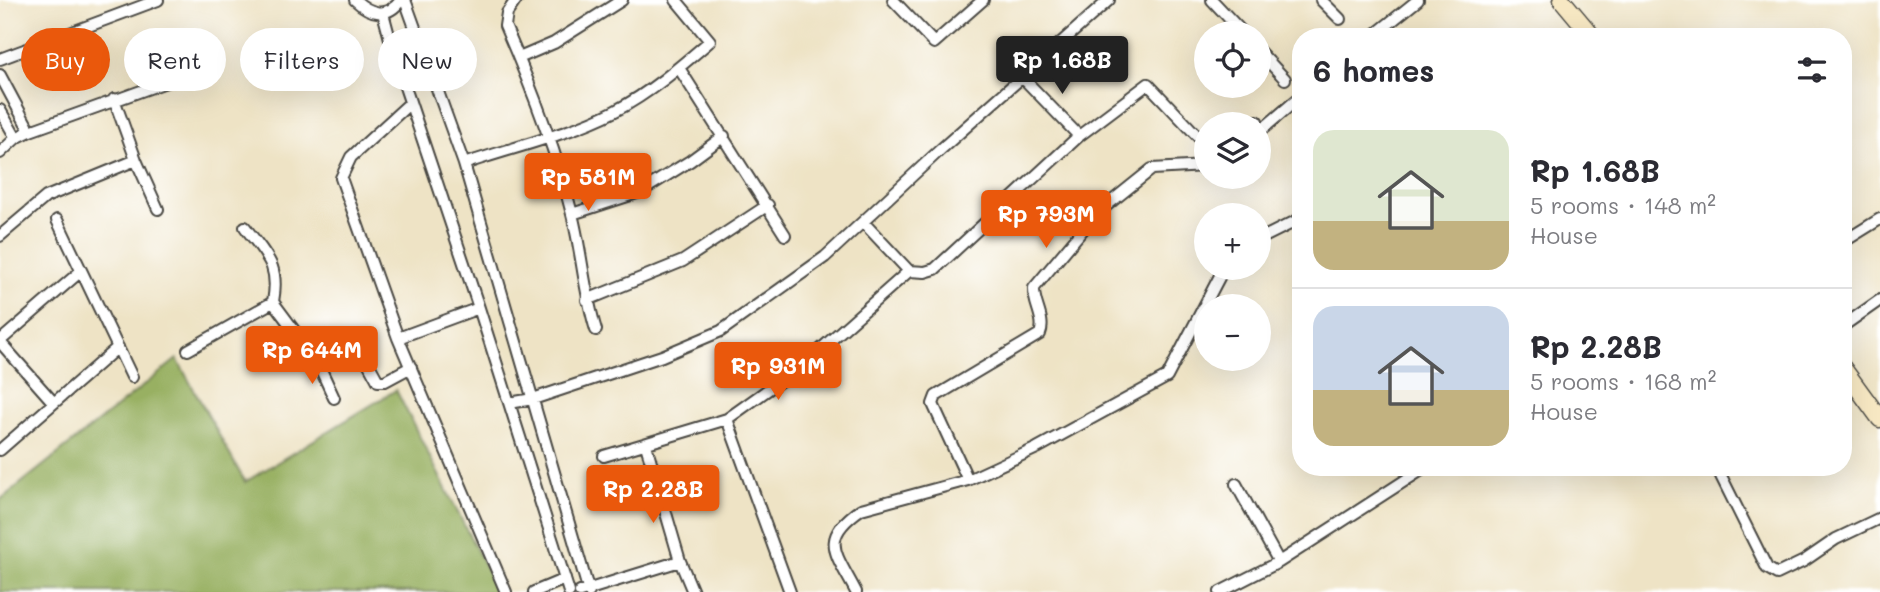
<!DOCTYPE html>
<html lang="en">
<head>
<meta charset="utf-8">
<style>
	body { margin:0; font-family:Mali,sans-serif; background:#f2f2f3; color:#2b2b33; height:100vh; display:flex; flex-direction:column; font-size:26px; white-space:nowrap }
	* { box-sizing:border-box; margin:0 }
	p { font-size:23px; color:#7c7c81 }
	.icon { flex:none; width:38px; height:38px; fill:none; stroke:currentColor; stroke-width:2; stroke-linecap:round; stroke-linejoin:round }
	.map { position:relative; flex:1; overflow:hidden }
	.details { position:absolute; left:1292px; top:28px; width:560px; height:448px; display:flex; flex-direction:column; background:#fff; border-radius:28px; box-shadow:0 7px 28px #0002 }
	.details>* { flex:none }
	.banner { position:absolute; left:21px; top:28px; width:665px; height:63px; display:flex; gap:14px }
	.buttons { position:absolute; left:1194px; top:21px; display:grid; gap:14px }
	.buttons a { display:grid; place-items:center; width:77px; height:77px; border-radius:50%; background:#fff; box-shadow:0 7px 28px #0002; font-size:35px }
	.price { position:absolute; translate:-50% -60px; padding:0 16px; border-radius:7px; background:#ea580c; color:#fff; font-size:23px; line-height:46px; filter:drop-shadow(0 2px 4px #0008) }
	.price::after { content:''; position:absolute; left:50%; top:42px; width:21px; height:16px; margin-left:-10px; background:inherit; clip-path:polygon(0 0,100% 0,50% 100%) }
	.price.on { background:#222; color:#fff }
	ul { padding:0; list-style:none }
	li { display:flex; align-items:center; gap:21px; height:175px; padding:0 21px }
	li+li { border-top:2px solid #e1e1e2 }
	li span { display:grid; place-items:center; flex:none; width:196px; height:140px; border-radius:21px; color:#555 }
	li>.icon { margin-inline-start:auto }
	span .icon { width:84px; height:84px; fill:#fffc; stroke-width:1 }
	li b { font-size:30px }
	h2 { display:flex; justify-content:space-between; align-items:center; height:84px; padding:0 21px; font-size:30px }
	.chip { padding:0 24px; border-radius:32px; background:#fff; box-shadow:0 7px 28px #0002; font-size:24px; line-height:63px }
	.chip.on { background:#ea580c; color:#fff }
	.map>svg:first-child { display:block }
	.forest { fill:#98b062; stroke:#626e46; stroke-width:2 }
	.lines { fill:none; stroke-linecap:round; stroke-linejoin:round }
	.minor-casing { stroke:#484742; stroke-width:14 }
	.secondary-casing { stroke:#484742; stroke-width:19 }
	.minor { stroke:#fff; stroke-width:10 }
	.secondary { stroke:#f7e8c3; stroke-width:16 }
</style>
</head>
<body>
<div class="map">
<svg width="1880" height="592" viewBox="0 0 1880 592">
	<rect width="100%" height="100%" fill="#fff"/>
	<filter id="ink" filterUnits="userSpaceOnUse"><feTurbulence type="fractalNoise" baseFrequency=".0143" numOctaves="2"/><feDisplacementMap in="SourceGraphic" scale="14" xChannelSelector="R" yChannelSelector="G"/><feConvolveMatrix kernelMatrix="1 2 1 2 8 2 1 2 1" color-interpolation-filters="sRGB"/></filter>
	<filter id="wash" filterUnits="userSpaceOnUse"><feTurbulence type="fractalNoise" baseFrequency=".00686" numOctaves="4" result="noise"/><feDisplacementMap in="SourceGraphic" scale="28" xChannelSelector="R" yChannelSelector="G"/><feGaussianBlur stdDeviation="1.57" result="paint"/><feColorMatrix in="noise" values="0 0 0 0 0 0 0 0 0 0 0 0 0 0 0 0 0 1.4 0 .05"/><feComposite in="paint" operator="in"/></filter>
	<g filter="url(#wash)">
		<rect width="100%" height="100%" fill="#eee3c5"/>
		<path class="forest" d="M177 359 245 482 396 390 498 592H0V500Z"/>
	</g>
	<g filter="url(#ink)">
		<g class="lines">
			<defs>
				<path id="minor" d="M355 0C370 14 387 19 401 0
					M405 0 464 164 589 592
					M516 0 507 13 505 26C531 86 556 150 572 214 582 253 584 292 596 330
					M893 0 934 43 983 0
					M1212 0 1243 33
					M1321 0 1340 19
					M383 13 394 54 479 308 569 592
					M1372 37 1418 0
					M1258 50 1285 79
					M519 58 554 43 622 0
					M0 59 158 0
					M679 68 785 235
					M0 75 30 131
					M1022 77 1079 136
					M114 99 136 160 158 209
					M410 103 351 157 341 178 398 338 506 592
					M0 110 16 138
					M1253 124 1257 121
					M1258 133 1300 97
					M0 153 16 138 30 131 180 77
					M464 164C514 147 568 135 615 111 650 93 681 66 710 41L676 0
					M572 214 640 192 690 161 724 136
					M57 220 132 377
					M863 222 909 271 925 272 935 269 1079 136 1148 84 1206 145
					M245 227C266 256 280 264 273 302L317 361 353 345 361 350 378 381H385L411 367
					M0 236 46 197 136 160
					M1258 240 1300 219
					M1843 242 1880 219
					M587 300 683 261 768 205
					M1843 326 1880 300
					M398 338 479 308
					M0 341 81 271
					M0 342 54 403
					M188 350 273 302
					M317 361 334 398
					M509 403 533 399 662 356 721 331 825 257 940 150 1109 0
					M727 419 790 592
					M646 445 680 561 693 592
					M0 450 118 347
					M604 456 727 419 804 364 909 271
					M1720 467 1721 476 1767 568 1777 574 1804 561 1836 539 1880 518
					M968 480 933 404 936 396 1040 334C1046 319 1033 304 1034 288L1096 214 1152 169 1206 166
					M1236 484 1279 562
					M534 592 565 579
					M580 592 680 561
					M856 592C836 553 818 539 861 509L968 480 1037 448 1167 377 1224 268
					M1220 592 1279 562 1426 467"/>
				<path id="secondary" d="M1562 0 1593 37
					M1843 368 1880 419"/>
			</defs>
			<use href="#minor" class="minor-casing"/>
			<use href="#secondary" class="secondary-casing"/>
			<use href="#minor" class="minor"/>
			<use href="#secondary" class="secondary"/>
		</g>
	</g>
</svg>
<div class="buttons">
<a><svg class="icon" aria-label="locate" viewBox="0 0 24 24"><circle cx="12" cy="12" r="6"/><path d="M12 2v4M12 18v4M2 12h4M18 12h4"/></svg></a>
<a><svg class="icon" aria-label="layers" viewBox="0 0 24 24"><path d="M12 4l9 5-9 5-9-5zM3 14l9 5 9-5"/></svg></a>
<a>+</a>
<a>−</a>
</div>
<b class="price on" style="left:1062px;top:96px">Rp 1.68B</b>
<b class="price" style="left:588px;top:213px">Rp 581M</b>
<b class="price" style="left:1046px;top:250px">Rp 793M</b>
<b class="price" style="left:312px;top:386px">Rp 644M</b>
<b class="price" style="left:778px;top:402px">Rp 931M</b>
<b class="price" style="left:653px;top:525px">Rp 2.28B</b>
<div class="banner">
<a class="chip on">Buy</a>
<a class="chip">Rent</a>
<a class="chip">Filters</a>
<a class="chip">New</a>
</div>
<section class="details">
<h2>6 homes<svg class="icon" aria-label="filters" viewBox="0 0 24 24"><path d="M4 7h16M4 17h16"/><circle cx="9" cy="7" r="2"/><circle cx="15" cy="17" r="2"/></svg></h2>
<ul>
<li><span style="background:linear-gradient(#dfe7d0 65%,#c2b280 0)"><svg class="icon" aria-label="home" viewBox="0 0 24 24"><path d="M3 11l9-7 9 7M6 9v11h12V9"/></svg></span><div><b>Rp 1.68B</b><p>5 rooms · 148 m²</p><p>House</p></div></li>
<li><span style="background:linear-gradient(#c9d6e8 60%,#c2b280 0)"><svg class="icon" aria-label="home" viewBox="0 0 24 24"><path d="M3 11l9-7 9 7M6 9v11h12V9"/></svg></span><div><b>Rp 2.28B</b><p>5 rooms · 168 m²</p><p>House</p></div></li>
</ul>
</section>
</div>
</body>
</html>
